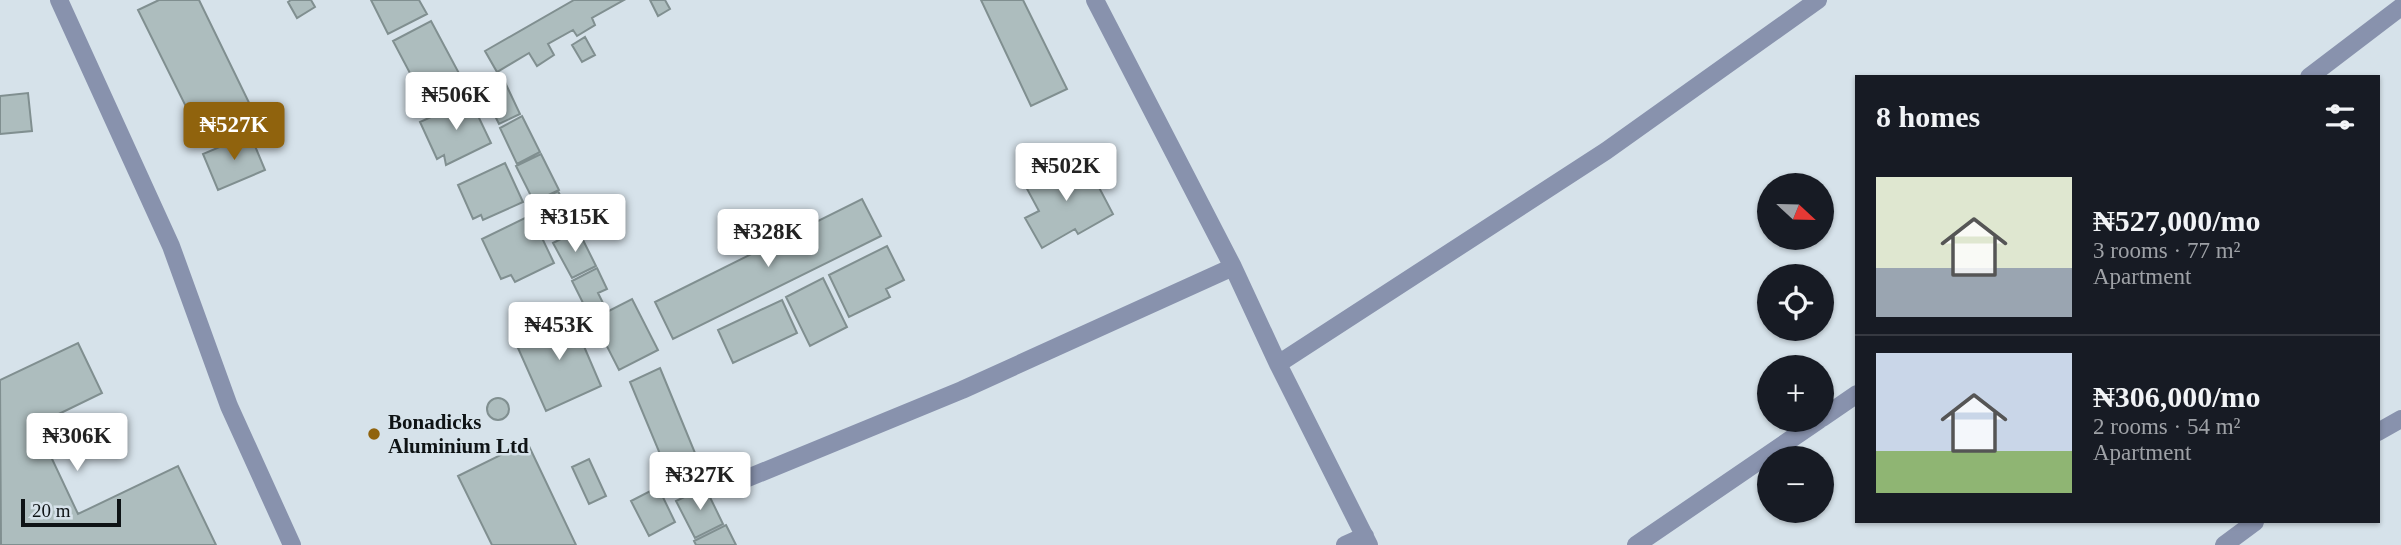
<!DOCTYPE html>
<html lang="en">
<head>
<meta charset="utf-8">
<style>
	body { margin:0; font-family:"Times New Roman",serif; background:#20242c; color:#f1f3f6; height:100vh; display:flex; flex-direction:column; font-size:26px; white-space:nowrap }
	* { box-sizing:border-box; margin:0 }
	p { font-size:23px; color:#9ea1a6 }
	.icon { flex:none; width:38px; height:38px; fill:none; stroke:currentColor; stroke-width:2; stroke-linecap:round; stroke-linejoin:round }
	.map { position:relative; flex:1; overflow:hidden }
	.side { position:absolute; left:1855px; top:75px; width:525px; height:448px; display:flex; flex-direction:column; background:#171b24; border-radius:0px; box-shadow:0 2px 5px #0004 }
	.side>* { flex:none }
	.needle { width:46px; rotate:112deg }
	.buttons { position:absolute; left:1757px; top:173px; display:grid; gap:14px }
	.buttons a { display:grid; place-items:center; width:77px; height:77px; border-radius:50%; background:#171b24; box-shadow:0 2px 5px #0004; font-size:35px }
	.scale { position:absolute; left:21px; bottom:18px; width:100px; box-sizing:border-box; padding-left:7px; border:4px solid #0e1315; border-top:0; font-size:19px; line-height:24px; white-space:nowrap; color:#0e1315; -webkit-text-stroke:5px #d6e2ea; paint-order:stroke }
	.price { position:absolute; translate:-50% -60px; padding:0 16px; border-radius:7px; background:#fff; color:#222; font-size:23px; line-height:46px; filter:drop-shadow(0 2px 4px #0008) }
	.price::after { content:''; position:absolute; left:50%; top:42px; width:21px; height:16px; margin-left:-10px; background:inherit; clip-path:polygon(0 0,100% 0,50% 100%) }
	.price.on { background:#90630d; color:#fff }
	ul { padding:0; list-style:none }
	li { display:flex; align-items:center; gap:21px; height:175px; padding:0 21px }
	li+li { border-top:2px solid #363941 }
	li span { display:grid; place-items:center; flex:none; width:196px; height:140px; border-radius:0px; color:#555 }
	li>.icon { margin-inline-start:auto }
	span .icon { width:84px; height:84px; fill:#fffc; stroke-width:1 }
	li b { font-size:30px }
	h2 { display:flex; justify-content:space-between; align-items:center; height:84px; padding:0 21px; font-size:30px }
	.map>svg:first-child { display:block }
	.building { fill:#adbdbe; stroke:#808f90; stroke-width:2 }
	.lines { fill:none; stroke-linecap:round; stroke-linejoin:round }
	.minor { stroke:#8892ad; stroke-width:18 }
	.poi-dot { fill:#90630d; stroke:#d6e2ea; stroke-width:2.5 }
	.labels { text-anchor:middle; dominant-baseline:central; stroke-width:5; stroke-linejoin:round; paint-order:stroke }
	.poi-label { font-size:21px; font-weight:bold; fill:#0e1315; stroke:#d6e2ea; text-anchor:start }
</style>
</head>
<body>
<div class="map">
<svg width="2401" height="545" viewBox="0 0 2401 545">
	<rect width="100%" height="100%" fill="#d6e2ea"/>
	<path class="building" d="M159 0H199L255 115 203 141 138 10Z
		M291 0H311L315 7 297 18 288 2Z
		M371 0H419L427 14 388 34Z
		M574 0H624L592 18 595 25 577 36 573 30 548 44 554 55 537 66 529 53 497 72 485 51Z
		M650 0H665L670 9 658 16Z
		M981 0H1023L1067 89 1031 106Z
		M431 21 469 92 431 113 393 41Z
		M585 37 595 55 582 62 572 45Z
		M503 78 520 114 499 124 481 88Z
		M28 93 32 131 0 134V96Z
		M470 99 491 143 446 165 444 155 437 159 420 122Z
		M522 116 540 152 517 164 500 128Z
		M250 134 265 170 218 190 203 154Z
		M541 154 559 190 534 202 516 166Z
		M1083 157 1113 214 1078 234 1075 229 1042 248 1025 218 1039 211 1026 187Z
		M505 163 523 202 483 220 481 215 473 219 458 185Z
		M558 191 576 227 554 238 537 202Z
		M862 199 881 236 673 339 655 302Z
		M531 215 554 263 515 282 511 275 501 279 482 239Z
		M578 230 596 266 572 278 553 243Z
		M887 246 904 280 886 289 890 297 849 317 829 275Z
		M597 268 607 289 598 293 606 309 590 317 572 281Z
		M823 278 847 327 810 346 786 297Z
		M632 299 658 350 619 370 593 319Z
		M782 300 797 333 733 363 718 330Z
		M568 309 601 386 546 411 518 348 542 338 536 323Z
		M78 343 102 393 36 425 78 514 178 466 216 545H1L0 380Z
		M660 368 695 453 665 466 630 382Z
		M487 409a11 11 0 1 1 22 0a11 11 0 1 1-22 0Z
		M527 442 576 545H492L458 476Z
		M589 459 606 496 589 504 572 467Z
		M658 487 675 522 649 536 631 501Z
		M705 487 723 524 695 538 676 501Z
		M726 525 736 545H696L694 541Z"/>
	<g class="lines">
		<path class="minor" d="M59 0 171 246 229 406 292 545
			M1095 0 1233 267 1278 364 1369 545
			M2309 77 2401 7
			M1278 364 1606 151 1818 0
			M1822 418 1857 394
			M2378 432 2401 419
			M721 489 962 390 1233 267
			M1345 545 1365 536
			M1636 545 1819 420
			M2224 545 2255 522"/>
	</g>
	<circle class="poi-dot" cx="374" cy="434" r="7"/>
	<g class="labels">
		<g class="poi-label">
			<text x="388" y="422">Bonadicks<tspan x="388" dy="24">Aluminium Ltd</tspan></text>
		</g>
	</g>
</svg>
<div class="buttons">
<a><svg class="needle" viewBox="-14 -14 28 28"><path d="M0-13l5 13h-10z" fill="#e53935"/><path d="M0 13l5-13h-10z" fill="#9ea1a6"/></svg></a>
<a><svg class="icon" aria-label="locate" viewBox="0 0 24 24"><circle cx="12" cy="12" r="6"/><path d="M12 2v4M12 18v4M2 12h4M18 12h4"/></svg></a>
<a>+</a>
<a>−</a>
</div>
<div class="scale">20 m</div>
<b class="price" style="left:456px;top:132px">₦506K</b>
<b class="price on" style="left:234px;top:162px">₦527K</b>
<b class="price" style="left:1066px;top:203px">₦502K</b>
<b class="price" style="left:575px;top:254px">₦315K</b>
<b class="price" style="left:768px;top:269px">₦328K</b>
<b class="price" style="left:559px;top:362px">₦453K</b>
<b class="price" style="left:77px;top:473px">₦306K</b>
<b class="price" style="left:700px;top:512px">₦327K</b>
<section class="side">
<h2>8 homes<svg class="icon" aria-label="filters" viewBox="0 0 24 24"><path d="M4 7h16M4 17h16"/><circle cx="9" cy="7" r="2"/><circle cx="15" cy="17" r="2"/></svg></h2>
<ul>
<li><span style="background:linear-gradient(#dfe7d0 65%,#9aa5b1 0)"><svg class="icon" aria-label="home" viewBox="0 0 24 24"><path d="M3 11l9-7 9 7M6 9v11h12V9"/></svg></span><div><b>₦527,000/mo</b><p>3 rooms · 77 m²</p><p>Apartment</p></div></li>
<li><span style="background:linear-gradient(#c9d6e8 70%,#8fb573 0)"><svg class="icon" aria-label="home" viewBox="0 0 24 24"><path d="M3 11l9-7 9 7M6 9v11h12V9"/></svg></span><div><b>₦306,000/mo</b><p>2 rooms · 54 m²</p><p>Apartment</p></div></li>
</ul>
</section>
</div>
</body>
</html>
